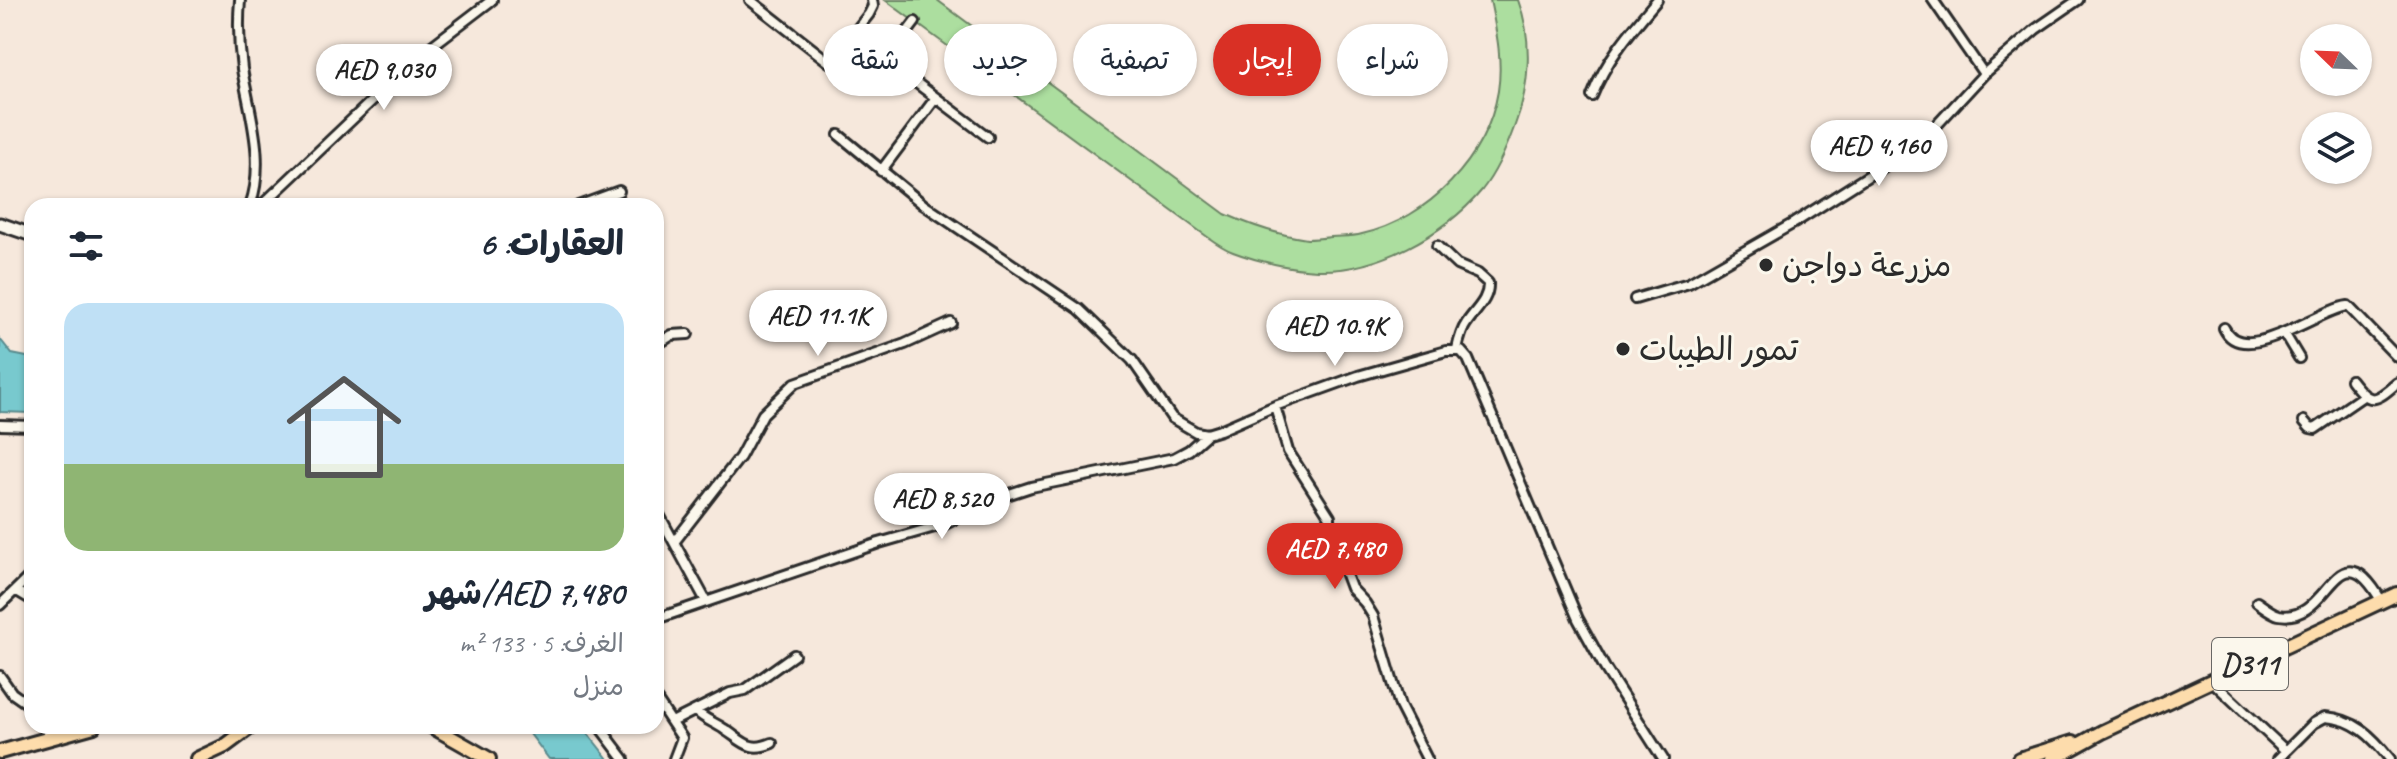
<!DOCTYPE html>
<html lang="ar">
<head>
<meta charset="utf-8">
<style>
	body { margin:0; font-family:Caveat,"Playpen Sans Arabic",sans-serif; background:#f2f2f3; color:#1f2937; direction:rtl; height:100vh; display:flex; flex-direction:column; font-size:30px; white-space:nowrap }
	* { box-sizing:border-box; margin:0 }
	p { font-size:26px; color:#747a83 }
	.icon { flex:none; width:44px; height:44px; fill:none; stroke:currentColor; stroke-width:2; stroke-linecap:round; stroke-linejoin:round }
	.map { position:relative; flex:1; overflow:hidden; direction:ltr }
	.details { position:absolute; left:24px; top:198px; width:640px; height:536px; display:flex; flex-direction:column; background:#fff; border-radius:24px; box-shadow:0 2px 6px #0004; direction:rtl }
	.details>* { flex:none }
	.hud { position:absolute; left:688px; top:24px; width:760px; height:72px; direction:rtl; display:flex; gap:16px }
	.needle { width:52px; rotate:293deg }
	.controls { position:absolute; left:2300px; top:24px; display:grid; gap:16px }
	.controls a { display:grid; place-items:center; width:72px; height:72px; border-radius:50%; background:#fff; box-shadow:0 2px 6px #0004; font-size:40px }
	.price { position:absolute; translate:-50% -68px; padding:0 18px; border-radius:28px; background:#fff; color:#222; font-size:26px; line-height:52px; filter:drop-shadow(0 2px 4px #0008) }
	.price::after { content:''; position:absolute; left:50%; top:48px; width:24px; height:18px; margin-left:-12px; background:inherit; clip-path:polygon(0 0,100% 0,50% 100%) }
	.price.active { background:#d93025; color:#fff }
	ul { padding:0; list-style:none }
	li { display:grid; align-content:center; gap:16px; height:424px; padding:0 40px }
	li span { display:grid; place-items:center; height:248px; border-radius:24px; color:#555 }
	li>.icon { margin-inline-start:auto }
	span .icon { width:144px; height:144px; fill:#fffc; stroke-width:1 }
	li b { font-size:34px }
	h2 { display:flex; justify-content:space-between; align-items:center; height:96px; padding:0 40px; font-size:34px }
	.chip { padding:0 28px; border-radius:36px; background:#fff; box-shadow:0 2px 6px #0004; font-size:28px; line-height:72px }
	.chip.active { background:#d93025; color:#fff }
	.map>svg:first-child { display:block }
	.green { fill:#acde9f; stroke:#6c8465; stroke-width:2 }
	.water { fill:#78c9ce; stroke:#598a8d; stroke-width:2 }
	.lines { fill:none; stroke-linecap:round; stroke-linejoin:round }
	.street-casing { stroke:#2b2b2b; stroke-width:14 }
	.secondary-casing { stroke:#2b2b2b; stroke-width:17 }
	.primary-casing { stroke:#2b2b2b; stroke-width:18 }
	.street { stroke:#fbf7ec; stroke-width:8 }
	.secondary { stroke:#fbf7ec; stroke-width:11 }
	.primary { stroke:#fddcac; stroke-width:12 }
	.poi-dot { fill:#2b2b2b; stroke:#fbf7ec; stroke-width:3 }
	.labels { text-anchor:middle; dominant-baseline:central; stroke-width:6; stroke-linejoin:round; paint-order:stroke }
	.shield { fill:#fbf7ec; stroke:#696865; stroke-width:2 }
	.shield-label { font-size:30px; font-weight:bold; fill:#2b2b2b }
	.poi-label { font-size:32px; fill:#2b2b2b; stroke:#fbf7ec; text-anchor:start }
</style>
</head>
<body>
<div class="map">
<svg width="2397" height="759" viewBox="0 0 2397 759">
	<rect width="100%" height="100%" fill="#f6e8dc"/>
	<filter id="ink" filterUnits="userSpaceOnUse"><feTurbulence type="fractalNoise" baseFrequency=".0125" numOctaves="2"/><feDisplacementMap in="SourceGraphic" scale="16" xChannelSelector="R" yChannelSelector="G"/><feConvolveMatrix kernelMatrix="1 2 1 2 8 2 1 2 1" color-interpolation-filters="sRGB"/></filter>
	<g filter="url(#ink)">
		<path class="green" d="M885 0H937L1225 214C1250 225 1279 235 1307 239 1315 239 1323 238 1331 237 1341 236 1352 237 1362 234 1428 219 1487 158 1498 91 1503 60 1496 30 1490 0H1518C1533 39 1530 86 1515 125 1507 147 1497 171 1482 190 1444 235 1377 272 1317 270 1291 269 1257 261 1233 252 1222 248 1212 240 1202 233Z"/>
		<path class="water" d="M0 339 12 354 32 358V413L0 412Z
			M528 726H582L608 759H549L527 730Z"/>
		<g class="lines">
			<defs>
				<path id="street" d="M240 0C238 23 239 47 242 69 250 115 266 161 250 206
					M750 0 829 62 834 59 869 14 873 6 872 0
					M1933 0 1984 74
					M915 22 890 55V63L988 137
					M857 31 890 55
					M1592 96C1607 58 1631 31 1657 0
					M839 135 924 205 1079 309 1132 360 1172 418 1196 432 1207 434 1220 430 1275 406 1358 376 1446 351H1461L1468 359 1578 619 1605 668 1663 759
					M881 171 935 99
					M261 206 420 55 492 0
					M578 206 619 191
					M1437 246 1457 265 1478 274 1488 283C1489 300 1475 310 1466 324 1461 331 1459 340 1457 349
					M1635 299 1689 283 1794 223 1909 150 1934 128 1984 74 2036 29 2078 0
					M2224 328C2243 369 2319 309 2348 306L2397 357
					M2284 333 2299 358
					M656 345 672 335 688 334
					M2351 380C2370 405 2374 403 2397 383
					M1275 406 1288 451 1330 517V532L1351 588 1365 603 1373 616 1400 706 1427 759
					M2304 421 2310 428 2315 429 2363 396
					M0 425 32 426
					M656 509 706 601
					M675 541 740 457 763 414 795 383 905 344 951 323
					M17 591 32 600
					M2257 602C2263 606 2271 613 2279 615 2331 625 2336 522 2382 602
					M0 605 32 574
					M656 619 879 543 945 524 991 500 1031 487 1174 458 1189 450 1207 434
					M0 676 12 693 32 707
					M2213 682 2285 750
					M656 699 682 738 674 759
					M696 711C705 720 714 722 724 729 743 741 749 753 772 743
					M672 722 730 693 745 690 794 655
					M46 726 49 736
					M599 726 624 759
					M2278 759 2314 723 2325 717C2355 719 2372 736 2390 759"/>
				<path id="secondary" d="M0 224 32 235"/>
				<path id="primary" d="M431 726 489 759
					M0 752 94 726
					M197 759 225 746 252 726
					M2019 759 2073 742
					M2053 759 2102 732 2397 594"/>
			</defs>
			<use href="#street" class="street-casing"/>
			<use href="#secondary" class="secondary-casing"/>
			<use href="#primary" class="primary-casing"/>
			<use href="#street" class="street"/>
			<use href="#secondary" class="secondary"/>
			<use href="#primary" class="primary"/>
		</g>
	</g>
	<g class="poi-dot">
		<circle cx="1766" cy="265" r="8"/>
		<circle cx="1623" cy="349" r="8"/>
	</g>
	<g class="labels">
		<rect class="shield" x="2212" y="638" width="76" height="52" rx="6"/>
		<g class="shield-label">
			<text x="2250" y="664">D311</text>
		</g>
		<g class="poi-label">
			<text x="1782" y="265">مزرعة دواجن</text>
			<text x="1639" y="349">تمور الطيبات</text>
		</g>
	</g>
</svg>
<div class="controls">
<a><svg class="needle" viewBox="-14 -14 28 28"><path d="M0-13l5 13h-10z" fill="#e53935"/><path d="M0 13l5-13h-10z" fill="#747a83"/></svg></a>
<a><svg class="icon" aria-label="layers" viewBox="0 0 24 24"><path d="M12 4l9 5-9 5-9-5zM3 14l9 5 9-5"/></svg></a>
</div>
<b class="price" style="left:384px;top:112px">AED 9,030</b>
<b class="price" style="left:1879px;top:188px">AED 4,160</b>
<b class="price" style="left:818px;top:358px">AED 11.1K</b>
<b class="price" style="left:1335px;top:368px">AED 10.9K</b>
<b class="price" style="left:942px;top:541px">AED 8,520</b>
<b class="price active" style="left:1335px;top:591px">AED 7,480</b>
<div class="hud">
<a class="chip">شراء</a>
<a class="chip active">إيجار</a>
<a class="chip">تصفية</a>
<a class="chip">جديد</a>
<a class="chip">شقة</a>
</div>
<section class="details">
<h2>العقارات: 6<svg class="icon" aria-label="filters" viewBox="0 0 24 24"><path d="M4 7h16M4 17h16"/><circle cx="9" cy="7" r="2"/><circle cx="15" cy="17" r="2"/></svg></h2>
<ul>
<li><span style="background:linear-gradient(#bfe0f5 65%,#8fb573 0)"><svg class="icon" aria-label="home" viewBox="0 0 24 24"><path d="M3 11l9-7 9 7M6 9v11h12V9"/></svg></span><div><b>AED 7,480/شهر</b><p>الغرف: 5 · 133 m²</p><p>منزل</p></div></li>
</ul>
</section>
</div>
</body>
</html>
